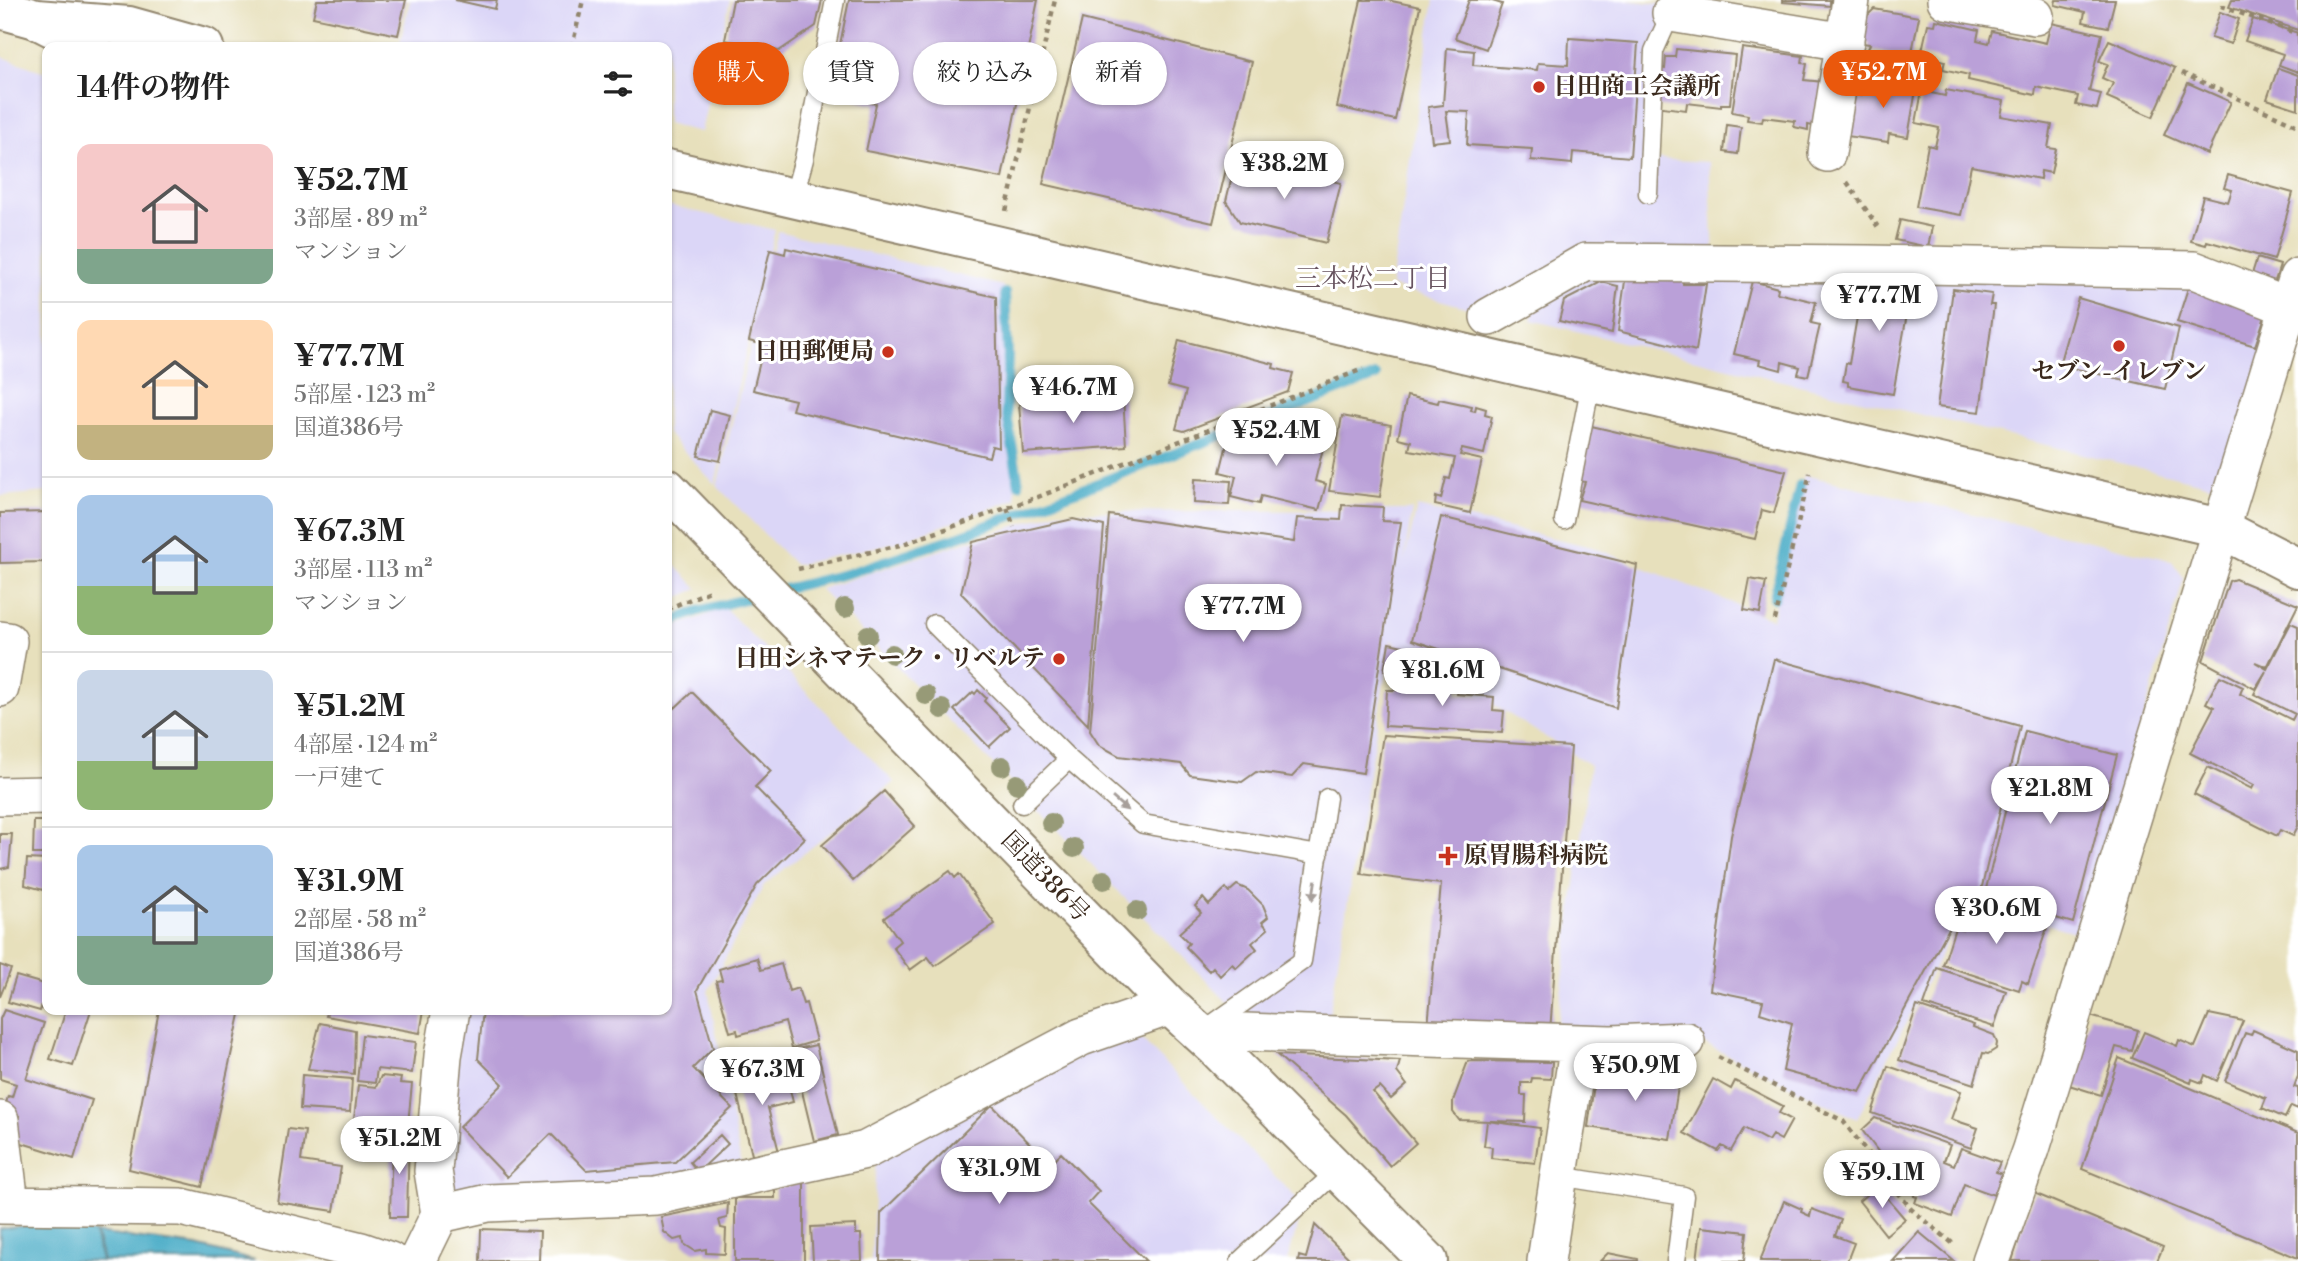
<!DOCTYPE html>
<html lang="ja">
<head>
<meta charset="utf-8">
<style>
	body { margin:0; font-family:"Libre Bodoni","Noto Serif JP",serif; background:#f2f2f2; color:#222; height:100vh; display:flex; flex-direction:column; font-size:26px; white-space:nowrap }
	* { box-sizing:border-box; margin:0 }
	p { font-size:23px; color:#767676 }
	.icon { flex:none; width:38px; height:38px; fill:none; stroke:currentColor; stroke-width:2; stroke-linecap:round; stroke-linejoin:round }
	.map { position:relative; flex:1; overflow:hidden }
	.sheet { position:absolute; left:42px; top:42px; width:630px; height:973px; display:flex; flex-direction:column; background:#fff; border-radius:14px; box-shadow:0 2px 5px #0004 }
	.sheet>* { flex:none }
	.guide { position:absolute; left:693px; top:42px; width:665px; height:63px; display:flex; gap:14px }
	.price { position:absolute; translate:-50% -60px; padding:0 16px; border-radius:24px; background:#fff; color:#222; font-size:23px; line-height:46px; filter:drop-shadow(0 2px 4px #0008) }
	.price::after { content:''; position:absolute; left:50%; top:42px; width:21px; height:16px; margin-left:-10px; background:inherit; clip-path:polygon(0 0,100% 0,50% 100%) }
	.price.on { background:#ea580c; color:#fff }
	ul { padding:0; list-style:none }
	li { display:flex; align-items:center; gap:21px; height:175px; padding:0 35px }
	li+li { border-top:2px solid #e0e0e0 }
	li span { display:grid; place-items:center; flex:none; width:196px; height:140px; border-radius:14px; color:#555 }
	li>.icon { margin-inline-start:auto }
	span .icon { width:84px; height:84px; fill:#fffc; stroke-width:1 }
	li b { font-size:30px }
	h2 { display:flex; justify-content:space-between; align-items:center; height:84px; padding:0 35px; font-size:30px }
	.pill { padding:0 24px; border-radius:32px; background:#fff; box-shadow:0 2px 5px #0004; font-size:24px; line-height:63px }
	.pill.on { background:#ea580c; color:#fff }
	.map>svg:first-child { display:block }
	.built { fill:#dbd6f7 }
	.water { fill:#47abc6; stroke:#416a72; stroke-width:2 }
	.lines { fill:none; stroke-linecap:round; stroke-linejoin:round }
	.stream { stroke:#47abc6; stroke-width:10 }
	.building { fill:#baa0d8 }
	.lane-casing { stroke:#91856d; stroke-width:21 }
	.street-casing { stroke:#91856d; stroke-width:40 }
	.secondary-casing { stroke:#91856d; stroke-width:42 }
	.highway-casing { stroke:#91856d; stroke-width:42 }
	.path { stroke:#91856d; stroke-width:4.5; stroke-dasharray:5 5; stroke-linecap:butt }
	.lane { stroke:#fff; stroke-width:18 }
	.street { stroke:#fff; stroke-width:37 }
	.secondary { stroke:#fff; stroke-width:38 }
	.highway { stroke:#fff; stroke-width:38 }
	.tree { fill:#979a77 }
	.oneway { fill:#a79f9a }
	.poi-dot { fill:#c8321e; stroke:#fff; stroke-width:2.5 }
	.labels { text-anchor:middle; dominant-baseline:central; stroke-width:6; stroke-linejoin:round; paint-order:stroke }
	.poi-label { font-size:24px; font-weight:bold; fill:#3b2a1e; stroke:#fff; text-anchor:start }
	.street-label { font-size:24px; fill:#3b2a1e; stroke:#fff }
	.neighbourhood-label { font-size:26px; fill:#67535f; stroke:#fff }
</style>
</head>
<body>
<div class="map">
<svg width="2298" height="1261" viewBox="0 0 2298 1261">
	<rect width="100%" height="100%" fill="#fff"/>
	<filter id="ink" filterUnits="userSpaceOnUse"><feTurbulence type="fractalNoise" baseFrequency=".0143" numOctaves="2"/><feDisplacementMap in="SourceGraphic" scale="14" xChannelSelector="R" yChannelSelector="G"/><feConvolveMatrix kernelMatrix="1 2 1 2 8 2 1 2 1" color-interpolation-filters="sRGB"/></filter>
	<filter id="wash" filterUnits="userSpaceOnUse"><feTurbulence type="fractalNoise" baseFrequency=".00686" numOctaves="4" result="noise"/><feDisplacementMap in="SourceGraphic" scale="28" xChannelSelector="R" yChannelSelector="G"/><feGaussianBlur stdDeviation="1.57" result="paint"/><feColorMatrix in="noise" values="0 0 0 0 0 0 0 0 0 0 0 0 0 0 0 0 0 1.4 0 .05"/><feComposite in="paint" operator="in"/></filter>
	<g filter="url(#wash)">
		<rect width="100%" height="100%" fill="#e7e0bc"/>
		<path class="built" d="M410 0H730L701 132 667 124V47H399Z
			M1434 0H1623L1662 4 1655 159 1709 162 1714 259H1581L1486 313 1391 286Z
			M0 56 47 73V492L0 496Z
			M667 205 775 230 715 484 667 433Z
			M778 231 1003 286 1016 499 901 541 795 565 717 486Z
			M1588 270 2145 275 2279 312 2227 489 1531 320 1538 300Z
			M1804 475 2171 560 2184 578 2081 934 1968 901 1857 1119 1693 1038 1556 1034 1590 765 1391 640 1327 1027 1246 1021 820 589 1058 512 1412 510 1404 562 1417 507 1592 547 1772 619Z
			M667 557 698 589 667 602Z
			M725 608 894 782 764 885 708 991 742 1169 656 1187 449 1194 459 1010H667V630Z
			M1138 1036 1304 1206 1287 1261H871L876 1160 1113 1039Z"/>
		<path class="water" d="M29 1225 94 1233 101 1261H0V1229Z
			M96 1233 197 1246 255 1261H103Z"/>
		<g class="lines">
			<path class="stream" d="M1005 293 1008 354 1006 409 1019 484
				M776 591 849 573 960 536 1376 376
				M1774 598 1800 485
				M667 624 698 611 761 595"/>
		</g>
		<g id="blocks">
			<path class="building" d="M317 0H406L398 35 313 17Z
				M455 0H497L495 9Z
				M733 0H822L816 26 779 51 725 40Z
				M849 0H1038L1002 178 866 151 876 104 830 94Z
				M1361 0H1387L1420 7 1395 120 1337 107Z
				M1469 0H1489L1502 4 1486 49 1455 38Z
				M1783 0H1830V6L1783 2Z
				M2056 0H2115L2108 27 2083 22 2085 12 2055 5Z
				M2232 0H2298V30L2229 7Z
				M1874 9 1919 17 1911 57 1868 49 1870 44 1862 43 1867 16Z
				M2220 12 2239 19 2231 44 2211 38Z
				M1082 19 1252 62 1213 223 1043 184Z
				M2253 19 2298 33V72L2279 65 2283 54 2245 41Z
				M1936 20 1979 30 1977 40 1989 43 1992 31 2046 43 2051 23 2102 34 2089 91 2101 94 2097 109 2076 105 2078 96 2036 87 2035 95 1968 80 1969 75 1943 69 1945 61 1921 55 1928 24 1935 25Z
				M1569 38 1638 43 1630 157 1573 152 1572 164 1531 160 1532 149 1467 145 1469 112 1446 111 1450 140 1432 142 1428 107 1443 105 1447 48 1474 51 1473 65 1537 70 1538 63 1568 65Z
				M2109 40 2175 68 2153 117 2107 97 2113 83 2102 78 2108 64 2099 61Z
				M1742 48 1803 56 1802 63 1807 64 1804 80 1824 82 1818 127 1808 125V130L1794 127 1795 121 1763 117 1762 122 1747 120 1748 115 1732 112Z
				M1676 49 1735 55 1730 104H1721V107L1687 103 1686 110 1654 106 1658 67 1665 69 1666 57H1675Z
				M2278 68 2298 75V109L2267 99Z
				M1893 74 1918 78 1908 137 1889 134 1888 142 1847 136 1854 94 1860 95 1862 82 1892 86Z
				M2188 83 2231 102 2207 154 2164 135Z
				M1946 90 2004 101 2001 116 2052 125 2048 148 2056 149 2051 173 2041 171 2040 179 1971 166 1961 215 1916 207 1928 145 1935 147 1939 128 1916 123 1922 91 1945 96Z
				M1727 125 1741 127 1738 154 1724 152Z
				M1255 162 1341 183 1326 243 1240 222 1226 201 1233 172 1252 176Z
				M2228 175 2293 193 2274 260 2207 241 2206 245 2191 241 2203 196 2228 202 2232 190 2224 188Z
				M1900 220 1932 227 1928 247 1895 240Z
				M786 248 996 297 999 448 992 446 989 457 792 410 795 400 753 390 764 345 749 341 770 250 785 254Z
				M2257 258 2280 265 2275 281 2252 274Z
				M1914 274 1893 394 1848 386V382L1843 381 1846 363 1849 364 1864 276Z
				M1683 280V284H1706L1696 351 1618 331 1625 281Z
				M1752 281 1778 288 1777 293 1816 302 1811 323 1820 325 1808 376 1798 374 1800 367 1782 362 1781 370 1759 364 1760 360 1734 354Z
				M1601 282 1618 286 1612 333 1559 321 1564 301Z
				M2188 288 2266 313 2255 346 2177 322Z
				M1953 289 1992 294 1990 305H1994L1980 412 1937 407Z
				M2078 298 2179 328 2165 389 2059 365Z
				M1179 340 1274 364 1273 368 1293 373 1288 392 1184 431 1176 429 1186 391 1168 386Z
				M1123 396 1126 446 1023 453 1019 404Z
				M1407 396 1438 403 1439 399 1472 406 1471 410 1475 411 1476 406 1486 409 1485 414 1492 416 1484 454 1462 449 1460 455 1482 460 1470 513 1435 505 1436 497 1441 499 1446 478 1450 479 1455 458 1409 450 1411 441 1398 438Z
				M710 410 730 415 720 461 698 456Z
				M1342 416 1391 425 1380 497 1329 491Z
				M1587 425 1786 471 1774 513 1762 510 1755 539 1579 500 1585 482 1565 478Z
				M1280 429 1325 440 1315 481 1326 484 1319 510 1261 496 1259 504 1231 497 1236 476 1220 472 1227 444 1249 434 1269 439 1270 434 1277 436Z
				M1195 479 1231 481 1229 505 1194 503Z
				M1342 505 1383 507 1382 521 1401 522 1363 773 1304 764 1292 777 1256 772 1242 782 1190 775 1181 764 1119 756 1099 745 1090 731 1109 515 1294 542 1297 518 1341 520Z
				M47 512V562L0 563V513Z
				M1441 517 1637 565 1616 708 1412 640Z
				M1073 519 1104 526 1088 725 961 593 973 542Z
				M1750 579 1766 582 1760 613 1744 610Z
				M2235 579 2298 605 2267 667 2255 662 2267 669 2291 623 2298 626V826L2293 836 2280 830 2277 836 2194 794 2208 767 2252 789 2254 785 2190 753 2214 707 2206 703 2220 676 2243 687 2240 694 2292 720 2295 714 2254 694 2266 671 2255 689 2203 661 2229 581Z
				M1389 643 1426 651 1425 653 1444 663 1438 674 1422 666 1420 678 1384 671Z
				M1774 659 2020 726 1980 895 1966 897 1860 1092 1783 1071 1792 1023 1760 1013 1763 1001 1710 990 1731 836Z
				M1456 675 1473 684 1469 692 1458 686 1457 694 1494 697 1493 710 1504 711 1502 733 1385 726 1387 690H1397V682L1433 684 1434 679 1454 680Z
				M978 690 986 698 984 701 1010 727 989 747 954 710 973 692 975 694Z
				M692 692 771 771 755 787 805 838 757 885 697 990 713 1048 693 1068 732 1108 675 1162 586 1170 551 1134 507 1177 459 1127 503 1084 478 1059 483 1010H667V699L675 708Z
				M2025 731 2117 755 2073 923 1984 897Z
				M1383 735 1571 747 1550 1032 1428 1026 1441 884 1361 874Z
				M884 791 915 826 853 881 822 845Z
				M34 821H47V854H33Z
				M0 834H12L9 867 0 869Z
				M27 859 47 860V891L25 885Z
				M950 871 955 878 959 874 995 924 935 966 928 957 910 970 893 947 900 941 884 918Z
				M1237 885 1248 890 1263 905 1268 917 1262 922 1268 929 1252 943 1257 949 1236 968 1232 964 1220 976 1213 967 1209 971 1186 947 1189 943 1179 933 1201 913 1195 906 1203 898 1209 905 1226 888 1229 892Z
				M1972 900 2048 925 2028 984 2022 981 2019 990 1943 965 1955 928 1962 930Z
				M757 958 761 970 781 964 789 991 798 988 803 1004 806 1003 816 1041 792 1048 785 1022 738 1035 737 1030 730 1032 716 981 722 980 719 969Z
				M0 965 11 969 0 997Z
				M1937 968 2006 991 1994 1027 1924 1005Z
				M16 976 47 985 40 1011 8 1002Z
				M1917 1006 1974 1025 1973 1027 1994 1035 1997 1043 1996 1049 1988 1054 1983 1053 1974 1084 1899 1060Z
				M4 1010 44 1023 26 1079 92 1100 74 1159 12 1140 19 1116 4 1111 8 1096 12 1097 16 1084 0 1079V1019Z
				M66 1010H91L73 1066 50 1059Z
				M159 1010H241L202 1187 129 1169Z
				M328 1010H424L420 1033 326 1016Z
				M2209 1014 2243 1021 2217 1081 2205 1075 2202 1083 2192 1079 2191 1083 2132 1058 2144 1032 2177 1046 2179 1040 2195 1047Z
				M2090 1016 2138 1030 2132 1051 2116 1047 2101 1095 2069 1085Z
				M320 1023 355 1030 354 1074 308 1069Z
				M2253 1030 2298 1050V1076L2294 1087 2298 1088V1109L2291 1106 2285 1118 2262 1108 2266 1098 2225 1081 2245 1033 2251 1035Z
				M362 1035 416 1042 412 1073 377 1069 375 1083 357 1081Z
				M816 1045 838 1135 814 1141 792 1050Z
				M1277 1055 1400 1061 1397 1072 1407 1085 1391 1099 1380 1087 1373 1092 1416 1143 1390 1166 1346 1115Z
				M2119 1058 2298 1133V1258L2082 1169Z
				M1468 1061 1552 1062 1551 1079 1532 1078 1531 1083H1521V1095H1526L1525 1122 1459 1120 1453 1112V1101Z
				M784 1066 793 1102 768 1108 779 1152 753 1159 733 1078Z
				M1669 1066 1681 1068 1670 1139 1588 1127 1595 1077 1603 1079 1605 1070 1667 1079Z
				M1888 1066 1961 1091 1951 1119 1978 1128 1971 1148 1872 1113Z
				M302 1075 352 1079 350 1112 300 1109Z
				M381 1076 401 1078 400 1083 412 1084 408 1124 354 1119 358 1085 376 1087Z
				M1713 1079 1731 1089 1735 1081 1783 1106 1779 1113 1792 1120 1781 1140 1772 1135 1768 1141 1744 1128 1731 1151 1722 1146 1718 1151 1684 1133Z
				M992 1105 1050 1164 1061 1153 1099 1191 1088 1203 1146 1261H880L881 1213Z
				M1875 1118 1950 1145 1944 1161 1954 1165 1961 1148 2000 1162 1996 1172 2002 1174 1994 1195 1964 1184 1952 1217 1915 1203 1917 1197 1914 1196 1916 1190 1900 1184 1904 1174 1889 1168 1891 1164 1886 1162 1862 1130Z
				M1487 1121 1540 1128 1535 1163 1491 1158 1492 1147 1484 1146Z
				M288 1129 305 1131 301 1161 341 1167 334 1211 277 1202Z
				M392 1134 409 1135 407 1217H390Z
				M720 1135 728 1144 698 1172 690 1162Z
				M804 1182V1261H735V1198H775V1188Z
				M1877 1186 1905 1219 1886 1235 1859 1201Z
				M2034 1193 2163 1247 2157 1261H2012Z
				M1784 1201 1802 1209 1801 1212 1810 1216 1812 1209 1841 1220 1835 1236 1854 1243 1847 1261H1760Z
				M728 1203 727 1218 719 1220 721 1228 726 1229 725 1254 706 1253V1249L695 1251 684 1244 683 1238 674 1240 664 1232 661 1217Z
				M856 1225V1234H861L862 1261H813L811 1227Z
				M1315 1225 1352 1261H1298L1299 1256 1306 1258Z
				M1701 1227 1747 1232 1744 1261H1697Z
				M481 1229 540 1231 539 1261H480Z
				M1919 1232 1954 1261H1893Z
				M1608 1253 1638 1259V1261H1600Z"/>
		</g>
	</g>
	<g filter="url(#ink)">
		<use href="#blocks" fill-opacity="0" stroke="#91856d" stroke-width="2"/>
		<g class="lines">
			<defs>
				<path id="lane" d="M1648 194 1654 51 1671 13
					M793 199 804 159 835 0
					M1564 520 1591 383
					M934 624 1069 759 1022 804
					M1069 759 1143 824 1319 855
					M1200 1033 1302 961 1327 798
					M1559 1176 1684 1196 1676 1261
					M1240 1261 1338 1170"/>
				<path id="street" d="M1946 0 2035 16
					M1671 13 1845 42
					M1827 153 1851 0
					M1489 317 1586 262 1868 264 2194 270 2298 311
					M0 640 8 641 0 688
					M0 796 47 795
					M1216 1048 1245 1032 1611 1044 1686 1041
					M0 1120 10 1204
					M0 1205 181 1207 361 1251 390 1261
					M440 1214 433 1171 443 1056 451 1010
					M417 1261 440 1214 488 1203 656 1196 866 1150 1081 1037 1170 1006
					M1546 1261 1579 1043
					M1991 1261 2031 1149 2298 277"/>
				<path id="secondary" d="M36 19 129 26 204 47
					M667 169 2220 528 2298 568"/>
				<path id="highway" d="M0 9 36 19 91 47
					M667 488 1170 1006 1216 1048 1428 1261"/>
			</defs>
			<use href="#lane" class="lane-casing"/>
			<use href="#street" class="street-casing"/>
			<use href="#secondary" class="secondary-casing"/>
			<use href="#highway" class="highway-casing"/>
			<path class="path" d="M2221 6 2298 34
				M572 47 583 0
				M2182 73 2298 126
				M1847 182 1878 227
				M1006 211 1055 0
				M1007 508 1014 527
				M798 569 900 545 1038 497 1363 369
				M667 609 712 590
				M1775 620 1810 473
				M1718 1057 1843 1121 1911 1209 1956 1246"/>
			<use href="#lane" class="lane"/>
			<use href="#street" class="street"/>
			<use href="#secondary" class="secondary"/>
			<use href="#highway" class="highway"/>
		</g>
		<g class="tree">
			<circle cx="845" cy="608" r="10"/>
			<circle cx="868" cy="635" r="10"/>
			<circle cx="892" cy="654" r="10"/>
			<circle cx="926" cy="695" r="10"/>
			<circle cx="942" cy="709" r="10"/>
			<circle cx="1002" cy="766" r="10"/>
			<circle cx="1017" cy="784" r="10"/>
			<circle cx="1051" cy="823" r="10"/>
			<circle cx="1074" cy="848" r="10"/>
			<circle cx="1104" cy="880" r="10"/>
			<circle cx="1137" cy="911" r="10"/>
		</g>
		<defs><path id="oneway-solid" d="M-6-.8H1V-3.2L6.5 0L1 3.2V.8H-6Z" transform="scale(1.75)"/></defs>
		<g class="oneway">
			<use href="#oneway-solid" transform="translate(1120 804) rotate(41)"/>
			<use href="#oneway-solid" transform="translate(1314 890) rotate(99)"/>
		</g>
	</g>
	<g class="poi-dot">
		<circle cx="1539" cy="87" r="7"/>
		<circle cx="2119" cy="346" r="7"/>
		<circle cx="888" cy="352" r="7"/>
		<circle cx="1059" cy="659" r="7"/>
		<path d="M1444.5 845.5h7v7h7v7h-7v7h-7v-7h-7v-7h7z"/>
	</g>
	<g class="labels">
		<g class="poi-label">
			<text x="1553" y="87">日田商工会議所</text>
			<text x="874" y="352" text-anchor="end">日田郵便局</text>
			<text x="2119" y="372" text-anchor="middle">セブン-イレブン</text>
			<text x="1045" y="659" text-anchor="end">日田シネマテーク・リベルテ</text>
			<text x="1464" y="856">原胃腸科病院</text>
		</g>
		<g class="street-label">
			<text transform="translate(1045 877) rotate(46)">国道386号</text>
		</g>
		<g class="neighbourhood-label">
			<text x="1373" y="279">三本松二丁目</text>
		</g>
	</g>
</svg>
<b class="price on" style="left:1883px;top:110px">¥52.7M</b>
<b class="price" style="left:1284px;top:201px">¥38.2M</b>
<b class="price" style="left:1879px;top:333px">¥77.7M</b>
<b class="price" style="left:1073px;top:425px">¥46.7M</b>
<b class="price" style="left:1276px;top:468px">¥52.4M</b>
<b class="price" style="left:1243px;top:644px">¥77.7M</b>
<b class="price" style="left:1442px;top:708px">¥81.6M</b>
<b class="price" style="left:2050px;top:826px">¥21.8M</b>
<b class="price" style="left:1996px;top:946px">¥30.6M</b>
<b class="price" style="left:1635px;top:1103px">¥50.9M</b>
<b class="price" style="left:762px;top:1107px">¥67.3M</b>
<b class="price" style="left:399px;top:1176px">¥51.2M</b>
<b class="price" style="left:999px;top:1206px">¥31.9M</b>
<b class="price" style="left:1882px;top:1210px">¥59.1M</b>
<div class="guide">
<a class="pill on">購入</a>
<a class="pill">賃貸</a>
<a class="pill">絞り込み</a>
<a class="pill">新着</a>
</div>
<section class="sheet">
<h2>14件の物件<svg class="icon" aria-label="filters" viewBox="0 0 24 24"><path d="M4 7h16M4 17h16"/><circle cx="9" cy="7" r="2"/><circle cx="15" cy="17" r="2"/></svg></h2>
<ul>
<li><span style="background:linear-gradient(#f6c9c9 75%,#7fa58c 0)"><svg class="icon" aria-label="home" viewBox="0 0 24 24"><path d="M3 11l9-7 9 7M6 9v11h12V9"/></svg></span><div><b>¥52.7M</b><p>3部屋 · 89 m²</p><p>マンション</p></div></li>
<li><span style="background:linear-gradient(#ffd9b3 75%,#c2b280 0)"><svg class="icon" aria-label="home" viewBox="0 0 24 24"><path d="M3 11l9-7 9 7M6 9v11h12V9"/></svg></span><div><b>¥77.7M</b><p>5部屋 · 123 m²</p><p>国道386号</p></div></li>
<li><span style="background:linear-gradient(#a9c7e8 65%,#8fb573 0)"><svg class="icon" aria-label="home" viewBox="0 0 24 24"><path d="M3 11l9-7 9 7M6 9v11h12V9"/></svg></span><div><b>¥67.3M</b><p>3部屋 · 113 m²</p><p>マンション</p></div></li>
<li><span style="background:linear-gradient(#c9d6e8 65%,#8fb573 0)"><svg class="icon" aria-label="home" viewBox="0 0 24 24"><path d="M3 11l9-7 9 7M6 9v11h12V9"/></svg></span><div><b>¥51.2M</b><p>4部屋 · 124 m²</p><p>一戸建て</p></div></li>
<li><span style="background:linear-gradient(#a9c7e8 65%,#7fa58c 0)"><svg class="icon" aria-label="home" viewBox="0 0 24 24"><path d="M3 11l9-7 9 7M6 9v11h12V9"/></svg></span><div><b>¥31.9M</b><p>2部屋 · 58 m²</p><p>国道386号</p></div></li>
</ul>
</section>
</div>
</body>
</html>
